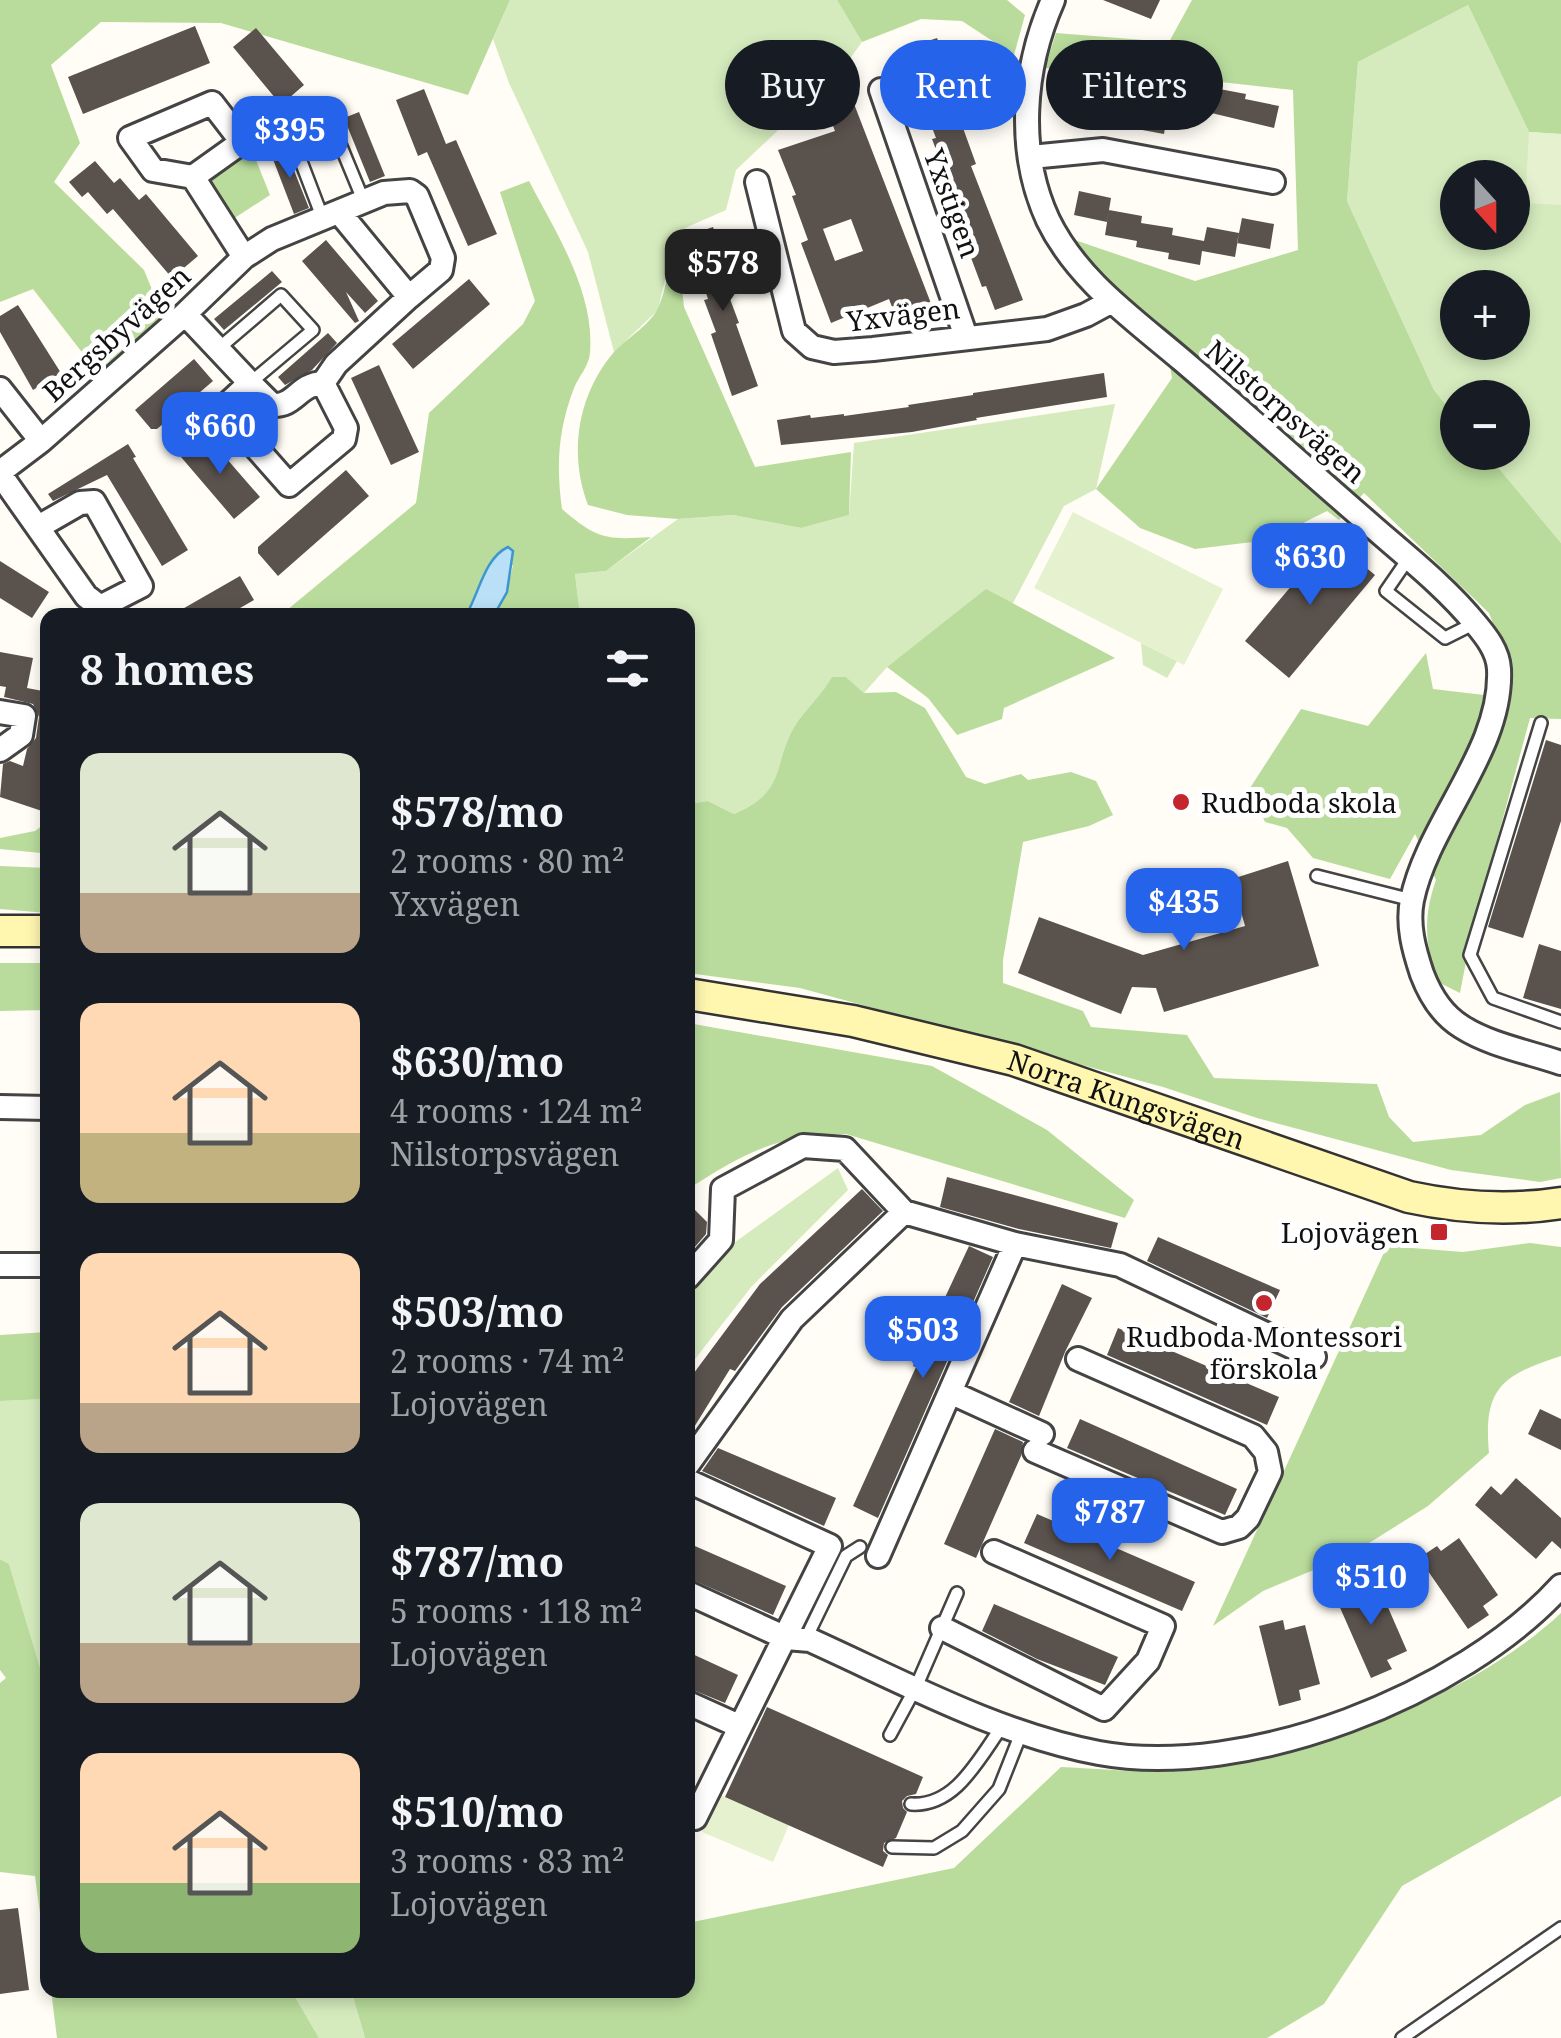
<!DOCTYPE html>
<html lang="en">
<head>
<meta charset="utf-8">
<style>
	body { margin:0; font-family:"Noto Serif",serif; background:#242831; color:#f1f3f6; height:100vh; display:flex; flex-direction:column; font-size:38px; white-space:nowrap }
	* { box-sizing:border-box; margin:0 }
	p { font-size:32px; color:#9ea1a6 }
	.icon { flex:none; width:55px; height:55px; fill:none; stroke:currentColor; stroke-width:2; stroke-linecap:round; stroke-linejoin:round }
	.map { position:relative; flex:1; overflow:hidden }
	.side { position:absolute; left:40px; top:608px; width:655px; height:1390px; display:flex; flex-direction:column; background:#171b24; border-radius:20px; box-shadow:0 5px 15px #0003 }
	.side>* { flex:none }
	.hud { position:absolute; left:725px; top:40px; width:685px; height:90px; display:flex; gap:20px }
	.needle { width:65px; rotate:159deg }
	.tools { position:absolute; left:1440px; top:160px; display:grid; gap:20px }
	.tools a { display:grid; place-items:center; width:90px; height:90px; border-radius:50%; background:#171b24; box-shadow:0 5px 15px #0003; font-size:50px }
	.price { position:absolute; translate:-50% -85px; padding:0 22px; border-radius:20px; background:#2563eb; color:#fff; font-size:32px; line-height:65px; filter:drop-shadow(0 2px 5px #0008) }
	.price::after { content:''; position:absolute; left:50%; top:60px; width:30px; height:22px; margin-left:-15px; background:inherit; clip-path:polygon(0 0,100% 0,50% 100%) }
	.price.on { background:#222; color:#fff }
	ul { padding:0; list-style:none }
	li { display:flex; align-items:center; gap:30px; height:250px; padding:0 40px }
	li span { display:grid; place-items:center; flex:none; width:280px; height:200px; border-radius:20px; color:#555 }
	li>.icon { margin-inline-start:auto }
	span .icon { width:120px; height:120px; fill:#fffc; stroke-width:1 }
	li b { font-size:42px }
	h2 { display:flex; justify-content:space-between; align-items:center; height:120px; padding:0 40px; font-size:42px }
	.pill { padding:0 35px; border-radius:45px; background:#171b24; box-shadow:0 5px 15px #0003; font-size:35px; line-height:90px }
	.pill.on { background:#2563eb; color:#fff }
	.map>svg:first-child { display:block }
	.green { fill:#d5ebbd; fill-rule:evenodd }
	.forest { fill:#b9dc9c }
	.pitch { fill:#e6f2cf }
	.water { fill:#b9e0f7; stroke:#3f96cf; stroke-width:2.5 }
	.building { fill:#5a524d; fill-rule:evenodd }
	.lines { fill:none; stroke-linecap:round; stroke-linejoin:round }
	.lane-casing { stroke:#444; stroke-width:16 }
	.street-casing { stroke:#444; stroke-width:28 }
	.secondary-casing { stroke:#333; stroke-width:35 }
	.lane { stroke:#fff; stroke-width:11 }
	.street { stroke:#fff; stroke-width:22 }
	.secondary { stroke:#fff6b0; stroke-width:30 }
	.poi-dot { fill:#c4262e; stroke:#fff; stroke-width:4 }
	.labels { text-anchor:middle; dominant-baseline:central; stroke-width:10; stroke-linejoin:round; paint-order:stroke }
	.street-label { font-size:28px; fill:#111; stroke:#fff }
	.poi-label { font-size:28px; fill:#111; stroke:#fff; text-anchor:start }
</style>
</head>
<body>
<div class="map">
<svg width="1561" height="2038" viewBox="0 0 1561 2038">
	<rect width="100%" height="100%" fill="#fffdf5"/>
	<path class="green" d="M510 0H837L862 42 841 71 736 170 726 210 676 232 658 310 614 352 588 252 509 83 493 39Z
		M1468 5 1529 132 1561 134V543L1486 453 1512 452V398H1458L1457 419 1434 390 1347 201 1358 62ZM1458 178H1512V232H1458ZM1458 288H1512V342H1458Z
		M1115 404 1096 489 1064 506 1012 605 986 590 887 667 864 693 846 677 832 678C822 694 809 706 798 721 771 760 790 791 734 814L708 801 688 804V615H580L575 574 606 571 678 519 733 515 801 528 849 515 854 443Z
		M1141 643 1177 661 1167 678 1143 665Z
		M838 1168 848 1190 752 1286 688 1368V1290L720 1253Z
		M47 1399V1691L9 1564 0 1559V1401Z
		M291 1990H351L365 2038H319Z"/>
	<path class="forest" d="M0 0H510L468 95 221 23 101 22 51 65 80 143 54 182 144 270 163 316 98 373 33 289 0 302Z
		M837 0H1007L1025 15 1014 55 962 21 921 19 862 42Z
		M1192 0H1561V134L1529 132 1468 5 1358 62 1347 201 1434 390 1457 419 1458 452 1486 453 1561 543V719L1530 718 1471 936 1460 993 1440 983C1424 948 1423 916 1436 880L1415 834 1390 879 1313 858 1287 828 1265 822 1250 788 1301 709 1368 726 1426 653 1433 689 1484 695 1508 688 1503 649 1489 613 1364 493 1339 520 1327 511 1269 540 1195 549 1140 528 1096 489 1172 378 1163 326 1121 294 1066 237 1195 281 1298 250 1293 90 1176 77 1045 68 1056 33 1169 42Z
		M252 150 270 195 230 221 205 185 241 153Z
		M529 181C556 233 595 292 590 353 589 366 579 376 574 388 558 430 556 465 562 509 597 539 605 540 651 537L606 571 575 574 580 615H494L507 592 513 565 483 579 466 615H281L416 503 429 413 523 324 535 301 500 192Z
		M676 232 684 307 755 467 851 452 849 515 801 528 733 515 678 519 627 515 588 505C568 453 578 394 614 352 627 338 650 325 658 308 668 286 670 256 676 232Z
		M986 589 1115 658 1004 708 1002 719 957 735 928 698 887 667Z
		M832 677H846L864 693 896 692 925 708 966 777 985 784 1021 774 1028 780 1071 772 1096 781 1113 815 1089 826 1023 842 1003 960V983L1083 1011 1091 1027 1187 1035 1214 1078 1377 1084 1389 1117 1413 1142 1481 1135 1525 1105 1560 1092 1561 1178 1540 1182 1451 1170 1257 1118 1163 1087 800 988 688 973V804L708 801 734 814C790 791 771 760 798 721 809 706 822 694 832 677Z
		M47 822V849L41 853 0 849V838L35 831Z
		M0 866 47 868V913L0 909Z
		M0 963H47V1010L0 1011Z
		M688 1023 932 1066 1047 1130 1134 1200 1125 1218 846 1134C775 1135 745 1153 688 1189Z
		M1530 1243 1561 1247V1356C1502 1375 1483 1388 1489 1453L1428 1506 1350 1555 1263 1591 1213 1626 1387 1246 1463 1252Z
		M47 1332V1399L0 1401V1335Z
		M0 1559 9 1564 47 1691V1966L35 1876 0 1872V1683L6 1678 0 1670Z
		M1561 1613V1796L1402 1886 1324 2004 1267 2038H365L351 1990H688V1923L954 1868 1061 1767C1102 1769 1168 1775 1207 1769 1323 1751 1475 1694 1561 1613Z
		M51 1990H291L319 2038H57Z"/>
	<path class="pitch" d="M1529 132 1561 134V205L1525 203Z
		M1073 512 1223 589 1184 665 1034 588Z
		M718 1794 789 1825 773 1862 702 1832Z"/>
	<path class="water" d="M508 547 513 551 507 592 494 615H466C479 594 484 558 508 547Z"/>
	<path class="building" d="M1103 0H1160L1151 19Z
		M195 26 210 63 83 114 68 77Z
		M256 28 304 85 281 105 233 47Z
		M937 38 951 75H954L958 86 961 84 966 98 960 100 969 126 963 128 976 164 971 166 1023 300 995 310 986 286 982 287 950 202 953 201 950 187 932 139 936 138 931 125 933 124 929 111H932L913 46Z
		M1182 82 1246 94 1245 99 1279 106 1274 128 1178 105Z
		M1065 85 1169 104 1164 134 1126 127V124L1059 116Z
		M424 89 446 144 456 140 497 234 468 246 427 152 418 156 396 100Z
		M851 96 932 306 897 320 889 299 831 323 801 243 808 240 792 196 796 195 778 150 835 131 825 105ZM851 219 863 251 835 261 823 229Z
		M359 112 385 176 370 182 344 118Z
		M285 148 309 208 294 214 271 154Z
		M95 161 114 183 120 178 139 200 146 194 198 256 172 278 113 209 107 214 88 192 82 197 69 182Z
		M1079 191 1111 198 1107 222 1074 215Z
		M1109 210 1142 216 1141 223 1173 228 1172 235 1204 241 1207 227 1239 233 1235 257 1202 251 1200 265 1168 259 1169 253 1136 247 1137 241 1105 235Z
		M1242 218 1274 224 1270 249 1237 243Z
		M713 227 724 258 720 259 731 290 727 291 739 323 736 324 758 386 732 396 711 334 716 332 704 300 708 299 698 268 702 267 690 235Z
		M326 240 378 301 365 313 346 292 359 321 355 323 302 261Z
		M272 271 282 282 224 330 214 319Z
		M469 279 490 304 413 369 392 344Z
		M18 305 61 373 33 390 0 332V316Z
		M328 333 337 343 312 370 285 385 278 377Z
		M194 359 213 381 157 429H151L135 410Z
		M379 365 419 452 391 465 351 378Z
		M1104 373 1107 397 976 418 977 420 912 432 781 445 777 420 810 415 811 418 844 414V416L909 407 908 405 973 395V393Z
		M206 435 260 497 234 519 181 457Z
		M128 444 136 457 133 458 188 550 162 566 107 475 53 501 48 494Z
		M346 470 369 496 278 576 258 553V547Z
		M1331 539 1375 575 1289 678 1245 641Z
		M0 561 49 592 32 618 0 598Z
		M240 576 254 600 228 615H172Z
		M0 652 33 658 27 688 48 692V791L42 811 0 797 3 764 10 761 23 766 27 749 36 738 39 717 33 704 4 697 6 687 0 686Z
		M1546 740 1561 745V821L1523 938 1488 927Z
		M1288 861 1319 966 1164 1012 1156 988 1132 987 1121 1014 1018 973 1039 917 1143 955 1245 926 1232 879Z
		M1539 944 1561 951V1009L1523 998Z
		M947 1177 1118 1223 1111 1248 1019 1229 940 1207Z
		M862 1189 883 1211 782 1307 735 1371 730 1369 688 1437V1381L760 1284Z
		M688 1203 707 1222 706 1234 688 1255Z
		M1158 1237 1280 1290 1267 1318 1147 1261Z
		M969 1246 993 1257 878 1518 853 1506 916 1367 913 1366Z
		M1062 1284 1092 1298 1065 1352 1039 1416 1009 1402Z
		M1118 1328 1279 1397 1267 1425 1107 1355Z
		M1540 1409 1561 1419V1450L1528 1434Z
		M1080 1419 1237 1489 1225 1515 1067 1448Z
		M995 1429 1023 1442 1021 1456 976 1558 944 1544Z
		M718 1448 836 1498 824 1526 702 1471Z
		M1516 1478 1561 1518V1549L1552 1541 1536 1559 1475 1505 1491 1486 1501 1495Z
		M1037 1514 1195 1582 1182 1611 1024 1543Z
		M1459 1538 1498 1595 1483 1606 1489 1615 1468 1629 1419 1558 1437 1546 1441 1551Z
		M688 1543 786 1586 773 1615 688 1578Z
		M1355 1585 1360 1597 1380 1589 1407 1651 1387 1660 1392 1669 1371 1678 1334 1594Z
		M994 1604 1118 1657 1105 1685 1037 1659 982 1631Z
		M1283 1620 1285 1630 1305 1625 1320 1684 1299 1690 1301 1700 1279 1706 1259 1626Z
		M688 1652 738 1675 725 1703 688 1688Z
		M767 1707 923 1777 916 1794 907 1796 902 1801 903 1808 907 1812 896 1838 884 1843 883 1851 888 1855 883 1867 725 1797Z
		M18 1908 29 1990 0 1994V1910Z"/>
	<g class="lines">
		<defs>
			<path id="lane" d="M323 219 294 143 333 127 364 202
				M218 349 281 295 313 330 250 383
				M1408 559 1386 591 1445 638 1475 623
				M1541 723 1470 955 1493 998 1561 1022
				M1317 876 1412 900
				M810 1640V1630L846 1556 860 1547
				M890 1735 916 1687 957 1593
				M911 1804C956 1807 979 1758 1003 1725
				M892 1847 934 1848 962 1831 999 1789 1022 1731
				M1402 2038 1561 1928"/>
			<path id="street" d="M1053 0C1023 68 1016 151 1048 220 1077 280 1134 319 1183 361 1244 413 1304 467 1365 520 1401 552 1444 585 1475 623 1486 636 1498 651 1499 669 1503 750 1428 822 1412 900 1407 925 1414 950 1422 974 1430 995 1442 1015 1462 1027 1490 1045 1529 1052 1561 1063
				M881 90 966 337
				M1031 157 1103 150 1273 182
				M193 177 153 170 130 138 212 103 242 142 193 177 244 257
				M757 182 794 331 812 347 834 352 873 349 1047 329 1086 315 1112 301
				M185 314 250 383 222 409 289 485 344 439 346 428 323 383C298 384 295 407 272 405L250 383
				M323 383 336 364 409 297
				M0 389 41 441
				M0 472 41 441 185 314 244 257 272 239 384 193 410 191 417 196 443 258 441 270 409 297 339 212
				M0 474 86 596 100 607 141 586 94 502 80 503 40 526
				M0 712 24 716 21 735 0 750
				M0 1107 48 1108
				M0 1265H48
				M688 1277 721 1240 723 1189 803 1146 845 1149 904 1212 1015 1244 1120 1265 1314 1357
				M952 1393 1042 1434
				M1035 1451 1222 1532 1239 1527 1248 1518 1270 1472 1266 1452 1253 1436 1078 1359
				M688 1464 792 1319 904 1212
				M688 1481 830 1546 695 1818 688 1815
				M878 1556 1015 1244
				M688 1593 786 1638 810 1640C903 1682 998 1734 1099 1753 1246 1780 1462 1695 1561 1586
				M942 1628 1104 1709 1148 1661 1163 1626 994 1552
				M688 1703 739 1726"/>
			<g id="secondary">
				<path d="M0 931H48"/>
				<path id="s1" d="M688 994 853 1021 1014 1060 1409 1197C1460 1208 1510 1211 1561 1203"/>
			</g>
		</defs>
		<use href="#lane" class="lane-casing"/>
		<use href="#street" class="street-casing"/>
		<use href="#secondary" class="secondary-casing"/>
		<use href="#lane" class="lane"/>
		<use href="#street" class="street"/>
		<use href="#secondary" class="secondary"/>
	</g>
	<g class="poi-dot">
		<circle cx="1181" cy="802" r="10"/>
		<rect x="1429" y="1222" width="20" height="20" rx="5"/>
		<circle cx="1264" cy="1303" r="10"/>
	</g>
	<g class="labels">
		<g class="street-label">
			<text transform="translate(953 203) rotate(70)">Yxstigen</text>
			<text transform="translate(903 314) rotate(-7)">Yxvägen</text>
			<text transform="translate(116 333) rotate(-42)">Bergsbyvägen</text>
			<text transform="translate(1286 411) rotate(41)">Nilstorpsvägen</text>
			<text stroke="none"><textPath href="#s1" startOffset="452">Norra Kungsvägen</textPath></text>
		</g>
		<g class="poi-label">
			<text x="1201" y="802">Rudboda skola</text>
			<text x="1419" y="1232" text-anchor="end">Lojovägen</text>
			<text x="1264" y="1336" text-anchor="middle">Rudboda Montessori<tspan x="1264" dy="32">förskola</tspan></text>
		</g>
	</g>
</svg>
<div class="tools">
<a><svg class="needle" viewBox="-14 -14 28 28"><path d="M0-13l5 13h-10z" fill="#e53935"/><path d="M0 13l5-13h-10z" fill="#9ea1a6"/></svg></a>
<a>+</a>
<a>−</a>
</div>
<b class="price" style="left:290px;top:181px">$395</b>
<b class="price on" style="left:723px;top:314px">$578</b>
<b class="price" style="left:220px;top:477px">$660</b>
<b class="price" style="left:1310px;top:608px">$630</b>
<b class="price" style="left:1184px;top:953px">$435</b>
<b class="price" style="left:923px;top:1381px">$503</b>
<b class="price" style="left:1110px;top:1563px">$787</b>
<b class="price" style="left:1371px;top:1628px">$510</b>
<div class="hud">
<a class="pill">Buy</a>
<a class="pill on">Rent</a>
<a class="pill">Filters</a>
</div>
<section class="side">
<h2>8 homes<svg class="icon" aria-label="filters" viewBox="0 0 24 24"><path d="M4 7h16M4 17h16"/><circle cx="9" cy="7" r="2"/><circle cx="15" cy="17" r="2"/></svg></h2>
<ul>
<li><span style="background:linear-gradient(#dfe7d0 70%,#b9a48a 0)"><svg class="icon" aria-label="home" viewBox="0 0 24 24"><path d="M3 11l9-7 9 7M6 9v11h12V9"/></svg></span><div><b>$578/mo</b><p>2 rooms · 80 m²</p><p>Yxvägen</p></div></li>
<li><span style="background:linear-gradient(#ffd9b3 65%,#c2b280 0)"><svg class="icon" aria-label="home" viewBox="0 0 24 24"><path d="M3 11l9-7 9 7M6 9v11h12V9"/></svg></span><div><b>$630/mo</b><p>4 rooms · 124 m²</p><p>Nilstorpsvägen</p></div></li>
<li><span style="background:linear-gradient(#ffd9b3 75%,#b9a48a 0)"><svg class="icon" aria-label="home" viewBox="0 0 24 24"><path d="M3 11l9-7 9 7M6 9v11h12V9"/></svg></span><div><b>$503/mo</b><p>2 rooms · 74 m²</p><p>Lojovägen</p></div></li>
<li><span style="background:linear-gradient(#dfe7d0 70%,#b9a48a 0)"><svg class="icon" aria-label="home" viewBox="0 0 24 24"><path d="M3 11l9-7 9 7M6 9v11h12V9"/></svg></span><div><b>$787/mo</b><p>5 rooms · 118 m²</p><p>Lojovägen</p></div></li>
<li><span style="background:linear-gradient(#ffd9b3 65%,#8fb573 0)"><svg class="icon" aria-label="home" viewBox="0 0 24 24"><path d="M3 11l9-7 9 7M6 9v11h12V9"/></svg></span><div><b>$510/mo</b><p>3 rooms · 83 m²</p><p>Lojovägen</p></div></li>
</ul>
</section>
</div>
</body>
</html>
